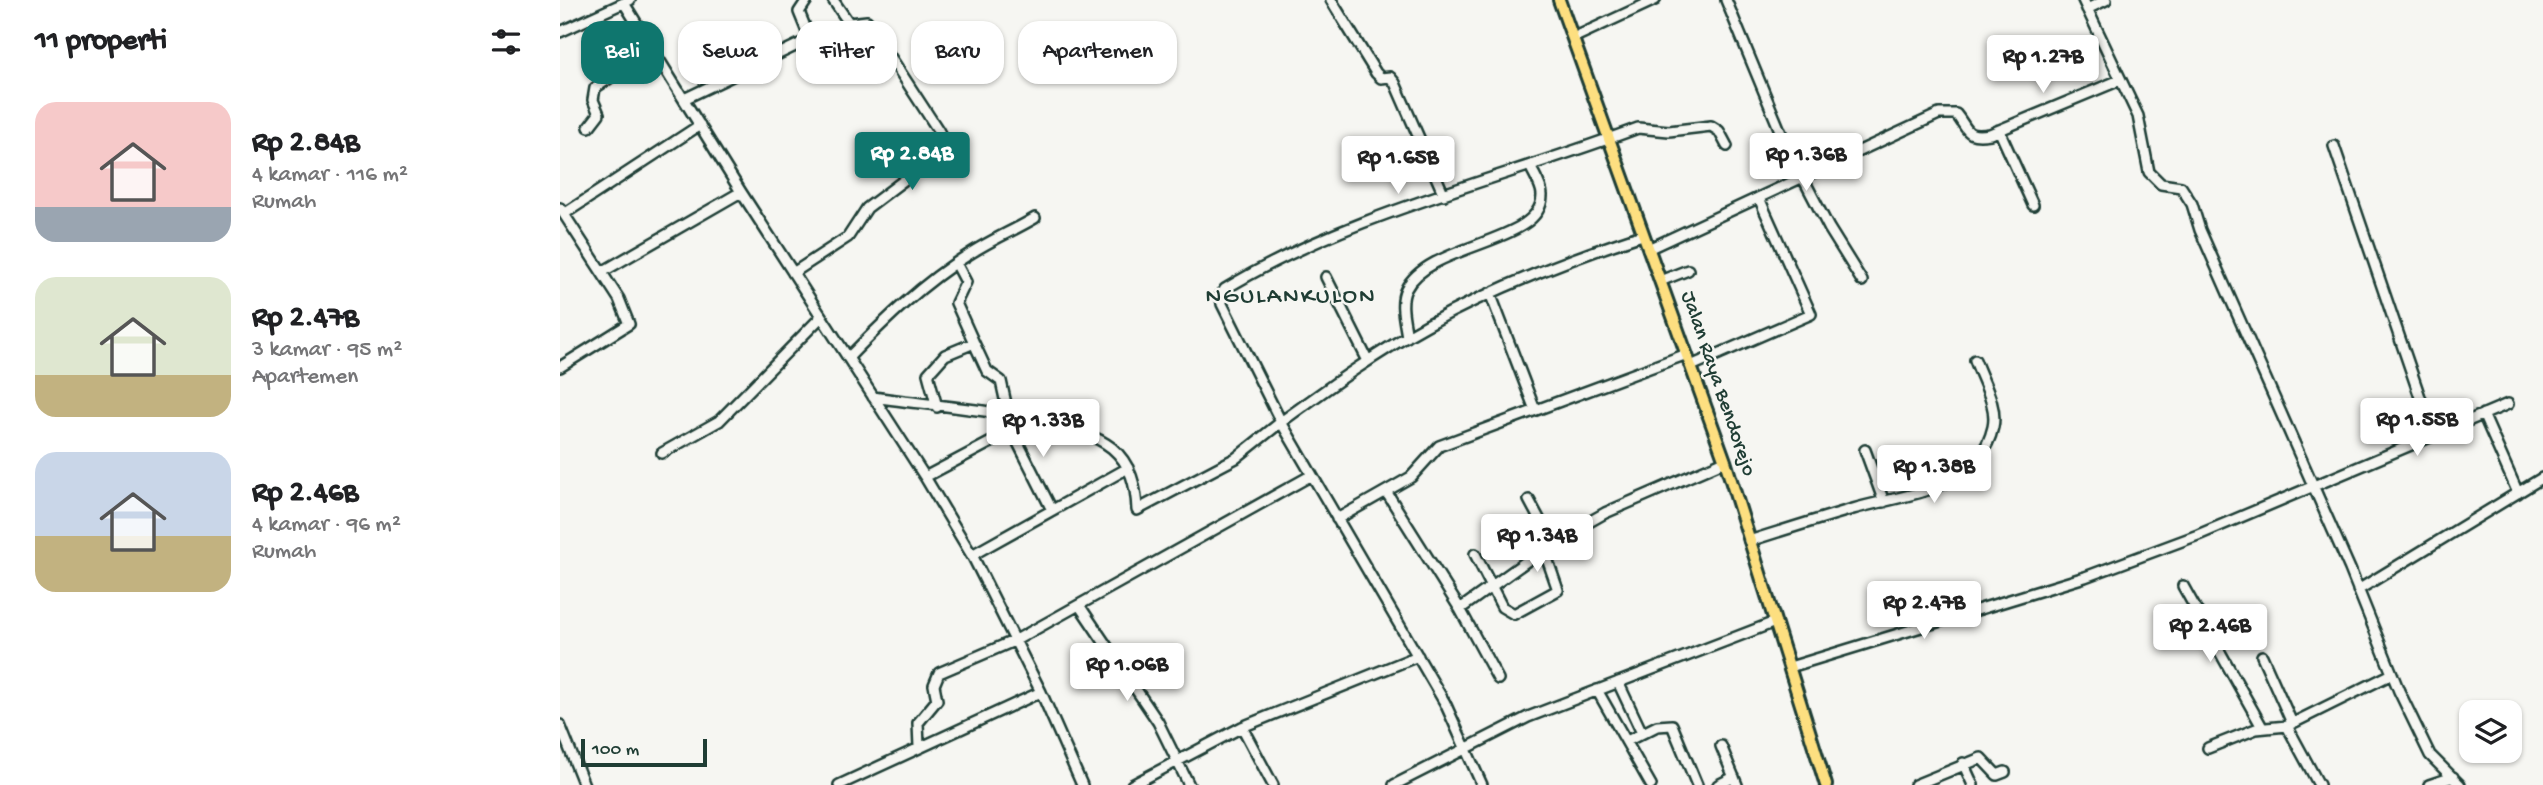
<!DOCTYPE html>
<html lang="id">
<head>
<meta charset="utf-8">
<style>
	body { margin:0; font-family:"Gochi Hand",sans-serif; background:#f6f6f6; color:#202124; height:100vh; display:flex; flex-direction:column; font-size:26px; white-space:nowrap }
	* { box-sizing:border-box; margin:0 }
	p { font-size:23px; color:#757577 }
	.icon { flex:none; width:38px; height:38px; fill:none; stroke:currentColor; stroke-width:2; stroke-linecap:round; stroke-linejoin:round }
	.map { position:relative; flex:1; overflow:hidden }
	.sheet { display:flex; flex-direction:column; background:#fff; width:560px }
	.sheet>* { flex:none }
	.top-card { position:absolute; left:21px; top:21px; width:665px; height:63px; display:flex; gap:14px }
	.fabs { position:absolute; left:1899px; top:700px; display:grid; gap:14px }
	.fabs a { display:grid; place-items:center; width:63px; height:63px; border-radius:14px; background:#fff; box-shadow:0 2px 5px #0004; font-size:35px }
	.scale { position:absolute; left:21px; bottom:18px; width:126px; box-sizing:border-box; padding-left:7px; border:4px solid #1f3d34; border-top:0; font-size:19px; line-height:24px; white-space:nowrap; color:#1f3d34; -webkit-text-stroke:5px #f6f6f2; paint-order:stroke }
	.price { position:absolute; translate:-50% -60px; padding:0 16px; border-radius:7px; background:#fff; color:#222; font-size:23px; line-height:46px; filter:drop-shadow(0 2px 4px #0008) }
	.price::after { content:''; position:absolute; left:50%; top:42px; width:21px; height:16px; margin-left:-10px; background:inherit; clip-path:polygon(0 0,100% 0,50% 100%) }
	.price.current { background:#0f766e; color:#fff }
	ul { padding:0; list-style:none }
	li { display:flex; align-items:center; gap:21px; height:175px; padding:0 35px }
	li span { display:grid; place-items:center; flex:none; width:196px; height:140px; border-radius:21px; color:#555 }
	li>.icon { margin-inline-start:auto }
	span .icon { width:84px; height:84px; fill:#fffc; stroke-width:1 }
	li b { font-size:30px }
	h2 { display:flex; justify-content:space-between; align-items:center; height:84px; padding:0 35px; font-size:30px }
	.pill { padding:0 24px; border-radius:21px; background:#fff; box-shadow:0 2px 5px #0004; font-size:24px; line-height:63px }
	.pill.current { background:#0f766e; color:#fff }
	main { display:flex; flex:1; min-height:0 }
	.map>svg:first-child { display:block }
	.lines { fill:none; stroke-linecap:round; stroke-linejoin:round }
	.minor-casing { stroke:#1f3d34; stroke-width:14 }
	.major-casing { stroke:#1f3d34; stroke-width:16 }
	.minor { stroke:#f6f6f2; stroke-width:9 }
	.major { stroke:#fddf80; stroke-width:10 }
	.labels { text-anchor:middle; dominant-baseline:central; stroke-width:5; stroke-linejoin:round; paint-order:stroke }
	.street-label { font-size:21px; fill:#1f3d34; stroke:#f6f6f2 }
	.quarter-label { font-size:24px; letter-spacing:2px; fill:#1f3d34; stroke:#f6f6f2 }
</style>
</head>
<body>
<main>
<section class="sheet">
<h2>11 properti<svg class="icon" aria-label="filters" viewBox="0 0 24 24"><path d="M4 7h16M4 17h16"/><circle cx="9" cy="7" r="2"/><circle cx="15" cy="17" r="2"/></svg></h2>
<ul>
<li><span style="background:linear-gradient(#f6c9c9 75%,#9aa5b1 0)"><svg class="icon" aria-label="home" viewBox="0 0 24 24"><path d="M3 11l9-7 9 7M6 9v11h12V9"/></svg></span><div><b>Rp 2.84B</b><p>4 kamar · 116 m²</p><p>Rumah</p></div></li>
<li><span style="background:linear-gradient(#dfe7d0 70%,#c2b280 0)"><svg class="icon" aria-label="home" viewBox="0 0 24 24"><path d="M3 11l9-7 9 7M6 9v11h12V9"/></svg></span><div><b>Rp 2.47B</b><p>3 kamar · 95 m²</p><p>Apartemen</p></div></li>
<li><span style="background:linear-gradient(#c9d6e8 60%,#c2b280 0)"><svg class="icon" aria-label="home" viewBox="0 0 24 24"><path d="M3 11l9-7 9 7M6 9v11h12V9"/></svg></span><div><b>Rp 2.46B</b><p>4 kamar · 96 m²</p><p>Rumah</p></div></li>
</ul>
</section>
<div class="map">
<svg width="1983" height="785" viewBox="0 0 1983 785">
	<rect width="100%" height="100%" fill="#f6f6f2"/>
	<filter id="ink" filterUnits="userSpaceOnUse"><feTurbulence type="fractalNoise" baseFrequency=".0143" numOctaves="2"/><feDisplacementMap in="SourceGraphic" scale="14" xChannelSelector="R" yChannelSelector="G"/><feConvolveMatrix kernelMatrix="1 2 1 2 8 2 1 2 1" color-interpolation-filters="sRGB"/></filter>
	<g filter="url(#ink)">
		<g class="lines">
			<defs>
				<path id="minor" d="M771 0 816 73 821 78 830 77 835 83 884 195
					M1166 0 1240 179
					M1523 0 1578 116 1589 172 1601 184 1621 187 1632 204 1640 230 1790 569 1839 691 1870 755 1900 785
					M64 3 181 192 365 477 414 559 481 692 522 785
					M1527 9 1546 0
					M0 32 70 0
					M1013 38 1095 0
					M124 99 250 39 239 12 247 0
					M29 127 39 114 33 100 35 88 93 49
					M1439 130 1473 205
					M1774 146 1873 435
					M1243 178 1269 228 1302 281
					M0 208 59 299 69 324 0 367
					M4 214 140 125
					M1088 249 1379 114H1396C1409 130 1405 138 1430 134L1560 80
					M42 272 181 192
					M233 273 288 237 307 208 384 150 385 143 378 130 309 24 307 21 289 23 273 0
					M766 277 808 361
					M1100 281 1128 270
					M930 293 975 410
					M847 337C845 322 839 303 846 289 870 242 983 244 982 195 982 186 974 175 970 166
					M414 343 427 371 441 381 452 431 492 510
					M288 358C325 320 363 283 408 255 429 241 453 231 475 218
					M1131 366 1251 314 1199 198
					M313 397C370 406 511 414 552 448 571 464 576 486 577 510L676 458 721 422 662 304 661 295 665 289C790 213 943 179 1078 128L1109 131 1151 126 1159 131 1167 146
					M377 407 368 374 385 355 414 343 396 303 406 282 396 263
					M1923 414 1958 493
					M1305 450 1324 502
					M102 453 159 421 261 317
					M365 477 452 431
					M827 493 900 609
					M969 500 992 543
					M777 519 851 477 879 446 1127 354
					M1189 541C1224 530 1258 519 1293 509 1344 494 1418 492 1433 427 1438 406 1422 380 1415 360
					M915 554 942 607 954 614 998 590 984 550
					M412 555 568 468
					M1623 586 1702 727
					M1798 590 1982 478
					M519 605 598 722 629 785
					M1702 656 1732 723
					M1230 667 1525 577 1638 535 1948 404
					M938 679 900 609 992 543 1045 513 1165 461
					M1058 682 1082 733
					M1037 690 1091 785
					M0 725 24 785
					M1727 726 1759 785
					M682 727 713 785
					M1067 741 1097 726 1112 725 1137 785
					M1161 746 1177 785
					M359 747 358 723 377 700 374 685 379 673 456 640 752 475
					M1648 748 1696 729 1727 726 1832 674
					M1403 763 1413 785
					M279 785 481 692
					M572 785 682 727 858 656
					M834 785 968 717 1215 622
					M922 785 885 703 721 422C768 388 816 353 867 325 935 287 1009 259 1082 235
					M1158 785 1174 777
					M1355 785 1421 758 1437 775 1445 772
					M1869 785 1893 777"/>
				<path id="major" d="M999 0 1165 461 1266 785"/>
			</defs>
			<use href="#minor" class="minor-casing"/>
			<use href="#major" class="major-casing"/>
			<use href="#minor" class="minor"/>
			<use href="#major" class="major"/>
		</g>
	</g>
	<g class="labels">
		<g class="street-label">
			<text transform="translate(1157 384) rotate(71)">Jalan Raya Bendorejo</text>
		</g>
		<g class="quarter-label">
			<text x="731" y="297">NGULANKULON</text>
		</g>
	</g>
</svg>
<div class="fabs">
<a><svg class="icon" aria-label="layers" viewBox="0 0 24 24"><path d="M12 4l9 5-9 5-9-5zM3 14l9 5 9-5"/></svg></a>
</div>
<div class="scale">100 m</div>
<b class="price" style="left:1483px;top:95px">Rp 1.27B</b>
<b class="price current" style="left:352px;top:192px">Rp 2.84B</b>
<b class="price" style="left:1246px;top:193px">Rp 1.36B</b>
<b class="price" style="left:838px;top:196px">Rp 1.65B</b>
<b class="price" style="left:1857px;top:458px">Rp 1.55B</b>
<b class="price" style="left:483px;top:459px">Rp 1.33B</b>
<b class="price" style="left:1374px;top:505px">Rp 1.38B</b>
<b class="price" style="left:977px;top:574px">Rp 1.34B</b>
<b class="price" style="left:1364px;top:641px">Rp 2.47B</b>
<b class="price" style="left:1650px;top:664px">Rp 2.46B</b>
<b class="price" style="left:567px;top:703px">Rp 1.06B</b>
<div class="top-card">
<a class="pill current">Beli</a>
<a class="pill">Sewa</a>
<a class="pill">Filter</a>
<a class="pill">Baru</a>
<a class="pill">Apartemen</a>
</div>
</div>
</main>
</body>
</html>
